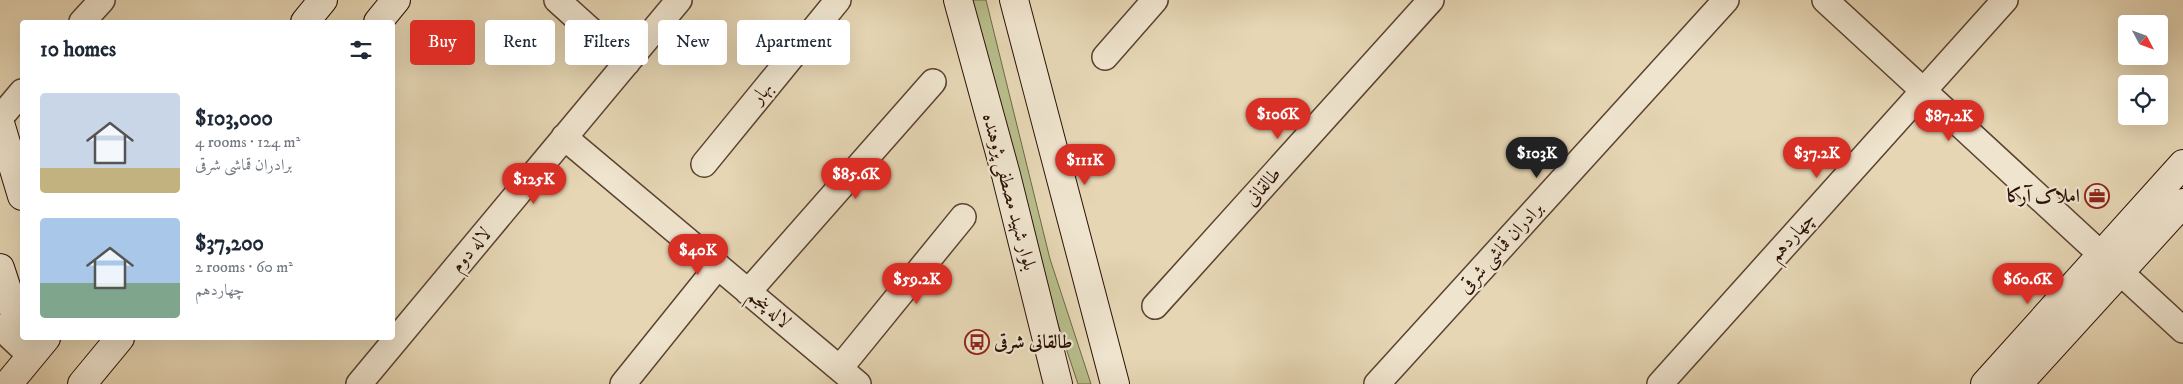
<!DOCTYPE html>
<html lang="en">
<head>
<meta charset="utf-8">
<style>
	body { margin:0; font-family:"IM FELL DW Pica",Amiri,serif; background:#f6f6f7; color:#1f2937; height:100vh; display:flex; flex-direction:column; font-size:19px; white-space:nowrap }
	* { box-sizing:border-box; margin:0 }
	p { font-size:16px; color:#747a83 }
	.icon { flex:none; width:28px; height:28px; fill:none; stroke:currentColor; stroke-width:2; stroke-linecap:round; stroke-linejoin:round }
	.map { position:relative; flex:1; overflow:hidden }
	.sheet { position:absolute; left:20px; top:20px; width:375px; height:320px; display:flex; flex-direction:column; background:#fff; border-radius:5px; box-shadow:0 5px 20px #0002 }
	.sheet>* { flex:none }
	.top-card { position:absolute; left:410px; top:20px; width:475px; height:45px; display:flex; gap:10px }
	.needle { width:32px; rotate:131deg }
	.controls { position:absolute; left:2118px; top:15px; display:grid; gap:10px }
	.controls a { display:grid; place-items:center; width:50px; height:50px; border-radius:5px; background:#fff; box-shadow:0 5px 20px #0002; font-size:25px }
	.price { position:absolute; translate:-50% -42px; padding:0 11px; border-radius:18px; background:#d93025; color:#fff; font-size:16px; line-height:32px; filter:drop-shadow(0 1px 2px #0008) }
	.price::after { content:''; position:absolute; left:50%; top:30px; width:15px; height:11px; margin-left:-8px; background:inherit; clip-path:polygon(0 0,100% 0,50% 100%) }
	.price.on { background:#222; color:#fff }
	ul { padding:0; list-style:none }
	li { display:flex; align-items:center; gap:15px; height:125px; padding:0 20px }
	li span { display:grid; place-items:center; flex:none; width:140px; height:100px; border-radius:5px; color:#555 }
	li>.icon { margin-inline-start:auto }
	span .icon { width:60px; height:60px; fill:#fffc; stroke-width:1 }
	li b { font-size:21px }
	h2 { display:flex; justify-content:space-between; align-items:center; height:60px; padding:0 20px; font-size:21px }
	.chip { padding:0 18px; border-radius:5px; background:#fff; box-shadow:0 5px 20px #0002; font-size:18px; line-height:45px }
	.chip.on { background:#d93025; color:#fff }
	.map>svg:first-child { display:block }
	.green { fill:#b7bd8b; stroke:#716648 }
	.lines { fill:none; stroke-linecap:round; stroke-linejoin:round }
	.street-casing { stroke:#5a4232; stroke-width:28 }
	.secondary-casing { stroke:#2b1006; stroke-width:30 }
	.street { stroke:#efe4ce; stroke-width:25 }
	.secondary { stroke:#efe4ce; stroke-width:28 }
	.labels { text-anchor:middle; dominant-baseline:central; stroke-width:4.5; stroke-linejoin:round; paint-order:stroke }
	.street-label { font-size:19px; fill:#2b1006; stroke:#efe4ce }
	.poi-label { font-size:19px; font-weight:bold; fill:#2b1006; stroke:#efe4ce; text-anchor:end }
</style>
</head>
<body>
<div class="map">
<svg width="2183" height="384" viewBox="0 0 2183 384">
	<rect width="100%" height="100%" fill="#e6d6b4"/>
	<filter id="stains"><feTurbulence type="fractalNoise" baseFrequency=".004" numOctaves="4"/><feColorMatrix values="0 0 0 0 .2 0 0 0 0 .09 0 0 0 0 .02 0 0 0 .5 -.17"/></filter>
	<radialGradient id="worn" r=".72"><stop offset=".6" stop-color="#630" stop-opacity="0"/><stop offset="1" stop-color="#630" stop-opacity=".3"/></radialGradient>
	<path class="green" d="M971 0H986L1050 259 1091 384H1078L1038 264Z"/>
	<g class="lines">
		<defs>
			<path id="street" d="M557 0 627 63
				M1825 0 2183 330
				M82 22 102 0
				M1105 57 1155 0
				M0 118 22 92
				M564 137 858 384
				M704 164 838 0
				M748 292 933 82
				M1155 306 1431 0
				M0 327 31 356
				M840 368 963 217
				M359 384 679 0
				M623 384 718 266
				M1377 384 1726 0
				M1660 384 2005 0"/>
			<path id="secondary" d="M958 0 1006 175 1058 384
				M1014 0 1115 384
				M305 22 323 0
				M378 22 396 0
				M0 123 22 196
				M0 268 22 335
				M8 384 46 338
				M82 384 120 338
				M1985 384 2183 164
				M2018 384 2183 203"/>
		</defs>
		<use href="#street" class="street-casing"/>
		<use href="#secondary" class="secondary-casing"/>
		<use href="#street" class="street"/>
		<use href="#secondary" class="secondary"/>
	</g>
	<defs>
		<symbol id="office-ring" viewBox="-11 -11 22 22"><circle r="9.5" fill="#efe4ce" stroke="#8f2418" stroke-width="1.5"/><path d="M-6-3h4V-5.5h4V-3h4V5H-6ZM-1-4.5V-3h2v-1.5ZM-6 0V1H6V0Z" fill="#8f2418"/></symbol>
		<symbol id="bus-ring" viewBox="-11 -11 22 22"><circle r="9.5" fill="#efe4ce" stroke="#8f2418" stroke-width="1.5"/><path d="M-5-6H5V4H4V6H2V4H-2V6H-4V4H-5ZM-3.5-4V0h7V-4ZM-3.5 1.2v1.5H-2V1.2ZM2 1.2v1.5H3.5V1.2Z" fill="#8f2418"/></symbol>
	</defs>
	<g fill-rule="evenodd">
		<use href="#office-ring" x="2083" y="182" width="28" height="28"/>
		<use href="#bus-ring" x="963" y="328" width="28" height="28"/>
	</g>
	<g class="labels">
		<g class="street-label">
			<text transform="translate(762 93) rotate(-51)">بهار</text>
			<text transform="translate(1263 187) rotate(-48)">طالقانی</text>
			<text transform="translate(1009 192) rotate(75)">بلوار شهید مصطفی پژوهنده</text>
			<text transform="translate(1792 237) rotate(-48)">چهاردهم</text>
			<text transform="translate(1501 248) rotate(-48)">برادران قماشی شرقی</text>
			<text transform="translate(471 250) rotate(-50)">لاله دوم</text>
			<text transform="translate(769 309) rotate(40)">لاله پنجم</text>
		</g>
		<g class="poi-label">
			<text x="2080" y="196">املاک آرکا</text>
			<text x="994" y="342" text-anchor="start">طالقانی شرقی</text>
		</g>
	</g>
	<rect width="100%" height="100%" filter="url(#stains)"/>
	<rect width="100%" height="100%" fill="url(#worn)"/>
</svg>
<div class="controls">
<a><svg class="needle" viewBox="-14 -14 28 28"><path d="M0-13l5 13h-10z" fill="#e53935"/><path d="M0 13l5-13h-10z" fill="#747a83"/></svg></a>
<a><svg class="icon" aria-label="locate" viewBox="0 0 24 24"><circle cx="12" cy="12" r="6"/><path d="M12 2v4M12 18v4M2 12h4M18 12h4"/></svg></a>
</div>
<b class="price" style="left:1278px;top:140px">$106K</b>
<b class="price" style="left:1949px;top:142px">$87.2K</b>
<b class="price on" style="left:1537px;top:179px">$103K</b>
<b class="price" style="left:1817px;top:179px">$37.2K</b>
<b class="price" style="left:1085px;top:186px">$111K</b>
<b class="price" style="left:856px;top:200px">$85.6K</b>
<b class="price" style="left:534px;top:205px">$125K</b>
<b class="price" style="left:698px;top:276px">$40K</b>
<b class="price" style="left:917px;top:305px">$59.2K</b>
<b class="price" style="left:2028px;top:305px">$60.6K</b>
<div class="top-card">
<a class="chip on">Buy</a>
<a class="chip">Rent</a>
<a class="chip">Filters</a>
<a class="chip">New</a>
<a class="chip">Apartment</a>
</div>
<section class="sheet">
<h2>10 homes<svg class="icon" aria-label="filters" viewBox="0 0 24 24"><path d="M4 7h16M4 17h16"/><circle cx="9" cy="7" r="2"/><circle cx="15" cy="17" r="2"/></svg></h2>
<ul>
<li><span style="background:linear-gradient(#c9d6e8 75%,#c2b280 0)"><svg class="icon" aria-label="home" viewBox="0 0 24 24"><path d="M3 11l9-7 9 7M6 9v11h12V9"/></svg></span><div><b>$103,000</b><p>4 rooms · 124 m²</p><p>برادران قماشی شرقی</p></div></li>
<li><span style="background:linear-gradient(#a9c7e8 65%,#7fa58c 0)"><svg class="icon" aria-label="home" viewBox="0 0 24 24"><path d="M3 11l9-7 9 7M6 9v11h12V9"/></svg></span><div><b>$37,200</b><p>2 rooms · 60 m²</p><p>چهاردهم</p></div></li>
</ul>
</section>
</div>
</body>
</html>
